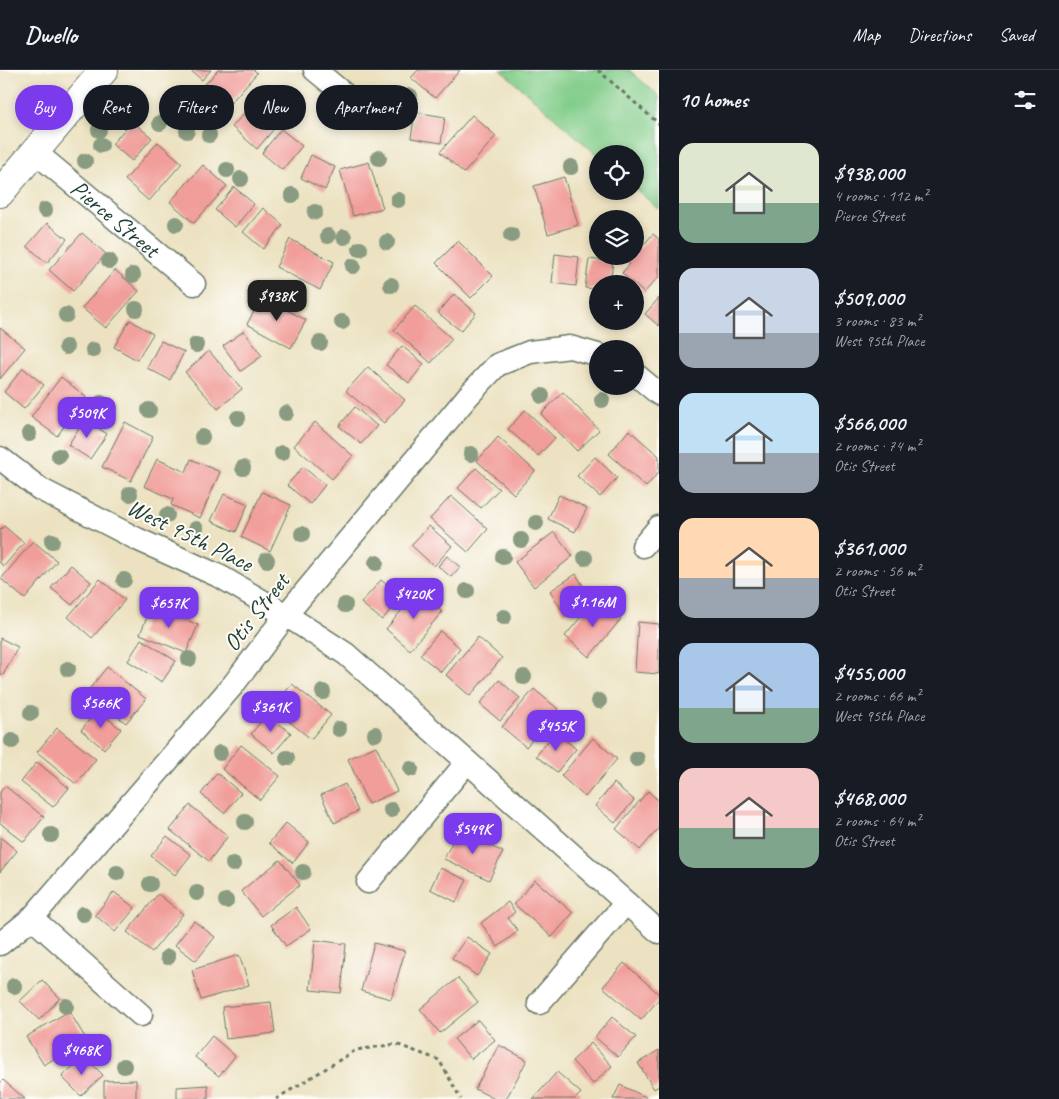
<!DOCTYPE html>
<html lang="en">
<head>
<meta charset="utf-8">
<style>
	body { margin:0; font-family:Caveat,sans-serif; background:#20242c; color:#f1f3f6; height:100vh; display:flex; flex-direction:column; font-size:19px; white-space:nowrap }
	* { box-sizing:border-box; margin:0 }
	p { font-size:16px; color:#9ea1a6 }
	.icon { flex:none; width:28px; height:28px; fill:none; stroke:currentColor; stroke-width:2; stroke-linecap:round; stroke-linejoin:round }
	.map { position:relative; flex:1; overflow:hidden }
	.panel { display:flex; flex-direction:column; background:#171b24; width:400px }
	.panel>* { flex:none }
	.guide { position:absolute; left:15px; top:15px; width:475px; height:45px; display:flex; gap:10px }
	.controls { position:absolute; left:589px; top:75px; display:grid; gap:10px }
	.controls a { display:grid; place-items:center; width:55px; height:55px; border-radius:50%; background:#171b24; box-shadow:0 2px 8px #0003; font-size:25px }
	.price { position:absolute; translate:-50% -42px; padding:0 11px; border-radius:10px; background:#7c3aed; color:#fff; font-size:16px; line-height:32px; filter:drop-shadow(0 1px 2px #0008) }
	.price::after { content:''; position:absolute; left:50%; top:30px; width:15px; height:11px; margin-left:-8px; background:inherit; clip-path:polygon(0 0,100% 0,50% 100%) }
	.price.on { background:#222; color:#fff }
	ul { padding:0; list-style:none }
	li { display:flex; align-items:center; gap:15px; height:125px; padding:0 20px }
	li span { display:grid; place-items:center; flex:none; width:140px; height:100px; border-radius:15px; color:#555 }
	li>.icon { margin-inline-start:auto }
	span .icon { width:60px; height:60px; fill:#fffc; stroke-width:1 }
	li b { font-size:21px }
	h2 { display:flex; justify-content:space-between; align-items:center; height:60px; padding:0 20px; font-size:21px }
	.tag { padding:0 18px; border-radius:22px; background:#171b24; box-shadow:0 2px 8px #0003; font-size:18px; line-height:45px }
	.tag.on { background:#7c3aed; color:#fff }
	header { display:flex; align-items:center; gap:30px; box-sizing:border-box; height:70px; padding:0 25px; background:#171b24; border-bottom:1px solid #363941 }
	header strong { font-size:24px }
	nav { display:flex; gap:28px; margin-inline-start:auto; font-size:18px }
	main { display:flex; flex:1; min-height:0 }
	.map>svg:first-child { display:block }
	.green { fill:#82cd8a; stroke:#50855f }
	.building { fill:#f19d9a }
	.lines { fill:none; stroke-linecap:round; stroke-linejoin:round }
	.street-casing { stroke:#677765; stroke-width:25 }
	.secondary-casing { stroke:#677765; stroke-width:30 }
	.path { stroke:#677765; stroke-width:3; stroke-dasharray:4 4; stroke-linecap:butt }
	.street { stroke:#fff; stroke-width:22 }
	.secondary { stroke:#fff; stroke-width:28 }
	.tree { fill:#899b80 }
	.labels { text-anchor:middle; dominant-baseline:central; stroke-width:4; stroke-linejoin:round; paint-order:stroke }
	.street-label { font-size:24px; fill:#1f3d34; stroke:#fdfcf7 }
</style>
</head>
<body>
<header>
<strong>Dwello</strong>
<nav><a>Map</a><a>Directions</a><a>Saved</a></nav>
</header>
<main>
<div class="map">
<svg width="659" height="1029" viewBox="0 0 659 1029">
	<rect width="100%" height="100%" fill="#fdfcf7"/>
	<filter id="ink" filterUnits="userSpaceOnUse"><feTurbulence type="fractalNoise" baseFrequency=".02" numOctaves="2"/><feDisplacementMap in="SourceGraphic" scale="10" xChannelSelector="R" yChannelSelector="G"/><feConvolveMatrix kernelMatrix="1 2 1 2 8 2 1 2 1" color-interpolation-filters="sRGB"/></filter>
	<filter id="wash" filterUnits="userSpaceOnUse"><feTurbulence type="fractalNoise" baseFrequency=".0096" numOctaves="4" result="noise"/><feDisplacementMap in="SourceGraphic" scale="20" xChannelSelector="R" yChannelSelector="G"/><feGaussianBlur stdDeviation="1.12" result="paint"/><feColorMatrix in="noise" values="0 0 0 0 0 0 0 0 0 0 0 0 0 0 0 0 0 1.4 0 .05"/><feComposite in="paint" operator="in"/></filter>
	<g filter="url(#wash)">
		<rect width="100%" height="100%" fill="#ece2c1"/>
		<path class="green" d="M501 0H629L659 26V140L635 118V84H598L597 85Z"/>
		<g id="blocks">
			<path class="building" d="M190 0H211L202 10Z
				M218 0H254L257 3 224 40 200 20Z
				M418 0H460L435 28 411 8Z
				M259 26 284 47 257 79 232 57Z
				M415 42 445 47 441 73 411 68Z
				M472 45 496 66 464 103 440 82Z
				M132 51 152 68 132 91 112 74Z
				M281 59 302 76 282 100 262 83Z
				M158 72 182 93 149 131 125 110Z
				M311 85 335 97 325 120 301 108Z
				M369 92 383 138 353 146 340 100Z
				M203 95 227 116 194 153 170 132Z
				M564 107 578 155 548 164 534 116Z
				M234 117 254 134 235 157 215 140Z
				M263 138 283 155 263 179 243 162Z
				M47 153 67 169 47 193 27 176Z
				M82 163 106 184 73 221 49 200Z
				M653 164 659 169V206L644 223 622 203 630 194 620 186H635V175L640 179Z
				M290 169 334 192 320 220 276 197Z
				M458 171 493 206 471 228 436 193Z
				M555 184 579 187 576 216 552 213Z
				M589 189 613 192 610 214H598V219L585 218Z
				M115 200 139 221 106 258 82 238Z
				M454 224 476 243 461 261 438 243Z
				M262 227 306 250 291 278 247 254Z
				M659 228V256L645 244Z
				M415 236 452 269 431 293 394 260Z
				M130 250 153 264 137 290 114 277Z
				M0 258 25 278 0 309Z
				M244 261 262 286 241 301 223 276Z
				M161 271 184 282 170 310 147 298Z
				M402 276 424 294 409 313 386 295Z
				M209 281 242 319 218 339 185 302Z
				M368 297 405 330 384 353 346 321Z
				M23 298 44 315 24 339 4 322Z
				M61 307 86 327 57 366 31 347Z
				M563 322 599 360 577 381 541 344Z
				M355 337 377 356 361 374 339 356Z
				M525 340 555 368 538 386 508 359Z
				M85 349 107 364 90 389 68 375Z
				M125 352 153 367 131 411 102 397Z
				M315 352 353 386 332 409 294 376Z
				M629 360 659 386V402L646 417 609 384Z
				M498 367 535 401 514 424 477 391Z
				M595 387 617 408 600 427 577 406Z
				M157 389 186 402 191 389 220 402 200 448 171 435 173 429 144 416Z
				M303 397 325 415 310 434 287 415Z
				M476 398 499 419 481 438 458 418Z
				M262 422 291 435 270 481 241 467Z
				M224 424 248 434 236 462 211 451Z
				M559 425 587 438 575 462 548 449Z
				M451 426 488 459 468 482 430 449Z
				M4 456 24 473 4 496 0 493V460Z
				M429 456 452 476 434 496 411 475Z
				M554 462 573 486 534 517 515 492Z
				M33 471 57 491 25 529 1 509Z
				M447 486 460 497 451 507 438 496Z
				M71 495 91 512 72 535 51 518Z
				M576 504 590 527 564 543 550 521Z
				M100 509 125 530 92 568 68 547Z
				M381 510 401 527 382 550 361 533Z
				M418 521 442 542 410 580 386 559Z
				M597 528 621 549 589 587 565 566Z
				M152 535 198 555 186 583 140 564Z
				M638 552 659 554V604L635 602Z
				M440 561 460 578 441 602 420 585Z
				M478 567 502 588 470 626 446 605Z
				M0 568 18 577 3 605 0 604Z
				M141 569 176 591 162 612 128 591Z
				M107 597 146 629 126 653 87 622Z
				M499 610 520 628 500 651 480 634Z
				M292 614 331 645 311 669 272 638Z
				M534 619 558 639 526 677 502 657Z
				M97 640 121 659 104 679 81 660Z
				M267 644 291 663 274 683 251 664Z
				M57 658 96 689 76 714 37 682Z
				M556 662 576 679 557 702 536 686Z
				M593 668 617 689 585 727 561 706Z
				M241 675 280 706 260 730 222 699Z
				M376 676 397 721 368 734 348 689Z
				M37 692 69 718 53 737 21 712Z
				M217 703 241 723 224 743 201 724Z
				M614 713 634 730 615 753 595 736Z
				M345 714 358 741 334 753 321 725Z
				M5 716 44 747 24 772 0 753V722Z
				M648 721 659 731V758L640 780 616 759Z
				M190 735 228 766 209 791 170 760Z
				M286 753 309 772 293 793 269 773Z
				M458 760 503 782 489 810 444 789Z
				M167 766 191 785 175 805 151 786Z
				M0 767 17 781 0 802Z
				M280 790 300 815 261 846 241 821Z
				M440 798 467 810 456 832 430 819Z
				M535 810 573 843 552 867 514 834Z
				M114 822 135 838 115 862 95 845Z
				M158 824 183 844 152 882 127 862Z
				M508 832 515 842 508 848 518 861 498 877 481 853Z
				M296 837 311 859 286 876 271 855Z
				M194 851 215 867 196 891 175 875Z
				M467 867 492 884 477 906 452 888Z
				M315 870 346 874 341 923 310 920Z
				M374 873 405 881 391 929 361 921Z
				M239 885 249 915 201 930 192 900Z
				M624 893 659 924V929L641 950 603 917Z
				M458 908 478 932 440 963 420 939Z
				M42 910 60 928 39 950 20 931Z
				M271 932 275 963 226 969 222 937Z
				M69 941 86 969 44 995 26 967Z
				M612 947 636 967 618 987 595 967Z
				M478 950 495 970 471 989 454 969Z
				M212 966 235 986 219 1006 195 987Z
				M591 973 612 996 593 1014 572 991Z
				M499 975 527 990 506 1029H495L475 1019Z
				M659 980V1016L654 1019 638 993Z
				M84 986 103 1005 81 1026 62 1007Z
				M557 1002 581 1023 575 1029H533Z
				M3 1010 25 1029H0V1013Z
				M136 1010V1029H104V1011Z
				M208 1015V1029H177V1017Z
				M620 1015 650 1029H613Z"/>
		</g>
	</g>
	<g filter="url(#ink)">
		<use href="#blocks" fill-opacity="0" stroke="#677765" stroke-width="1"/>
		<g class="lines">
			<defs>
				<g id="street">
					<path d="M315 0 356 34"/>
					<path id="s1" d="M35 82 194 214"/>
					<path d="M635 304 659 324"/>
					<path d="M0 388 40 419 137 469 221 507 286 545 346 584 659 862"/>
					<path d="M643 476 659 457"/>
					<path d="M368 812 467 692"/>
					<path d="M32 848 141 945"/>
					<path d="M0 874 32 848 233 615 286 545 468 326 497 295 530 282 570 277 598 285"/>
					<path d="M539 933 626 833"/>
				</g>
				<path id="secondary" d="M0 123 104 0"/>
			</defs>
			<use href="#street" class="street-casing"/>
			<use href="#secondary" class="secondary-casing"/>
			<path class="path" d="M598 0 659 54
				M276 1029 356 980 396 974 439 990 461 1029"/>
			<use href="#street" class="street"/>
			<use href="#secondary" class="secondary"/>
		</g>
		<g class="tree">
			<circle cx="410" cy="26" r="8"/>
			<circle cx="279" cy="32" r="8"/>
			<circle cx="139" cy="38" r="8"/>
			<circle cx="160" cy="53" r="8"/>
			<circle cx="99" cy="60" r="8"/>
			<circle cx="187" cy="61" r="8"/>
			<circle cx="209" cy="65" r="8"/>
			<circle cx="101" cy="75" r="8"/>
			<circle cx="379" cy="88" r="8"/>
			<circle cx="85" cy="91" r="8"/>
			<circle cx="571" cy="97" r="8"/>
			<circle cx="227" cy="100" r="8"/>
			<circle cx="241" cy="109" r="8"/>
			<circle cx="292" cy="125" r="8"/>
			<circle cx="398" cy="130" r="8"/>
			<circle cx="45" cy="140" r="8"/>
			<circle cx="315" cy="142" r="8"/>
			<circle cx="176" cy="154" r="8"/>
			<circle cx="511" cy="165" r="8"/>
			<circle cx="328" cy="166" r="8"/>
			<circle cx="344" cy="167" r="8"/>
			<circle cx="387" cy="172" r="8"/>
			<circle cx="360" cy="179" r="8"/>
			<circle cx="109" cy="191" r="8"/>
			<circle cx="353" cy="196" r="8"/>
			<circle cx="133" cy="205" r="8"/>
			<circle cx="391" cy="215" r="8"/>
			<circle cx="136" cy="239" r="8"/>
			<circle cx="66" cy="245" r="8"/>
			<circle cx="342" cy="252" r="8"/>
			<circle cx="320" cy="273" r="8"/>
			<circle cx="196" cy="275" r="8"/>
			<circle cx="66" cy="277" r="8"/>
			<circle cx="93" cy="280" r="8"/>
			<circle cx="542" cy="326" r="8"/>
			<circle cx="602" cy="330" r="8"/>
			<circle cx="101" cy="333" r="8"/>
			<circle cx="149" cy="340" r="8"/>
			<circle cx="286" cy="343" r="8"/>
			<circle cx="238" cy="348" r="8"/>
			<circle cx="29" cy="364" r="8"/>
			<circle cx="202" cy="367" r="8"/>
			<circle cx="282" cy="383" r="8"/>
			<circle cx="471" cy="384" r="8"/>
			<circle cx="59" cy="386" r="8"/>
			<circle cx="243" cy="398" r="8"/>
			<circle cx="130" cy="424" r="8"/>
			<circle cx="167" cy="445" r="8"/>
			<circle cx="536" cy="453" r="8"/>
			<circle cx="196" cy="459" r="8"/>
			<circle cx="302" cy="464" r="8"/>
			<circle cx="521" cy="470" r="8"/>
			<circle cx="52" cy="471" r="8"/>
			<circle cx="503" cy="487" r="8"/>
			<circle cx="585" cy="488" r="8"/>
			<circle cx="267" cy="490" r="8"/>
			<circle cx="376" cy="493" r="8"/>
			<circle cx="124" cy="510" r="8"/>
			<circle cx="467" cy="521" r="8"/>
			<circle cx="617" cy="526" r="8"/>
			<circle cx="345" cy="535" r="8"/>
			<circle cx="183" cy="537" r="8"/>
			<circle cx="504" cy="547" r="8"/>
			<circle cx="189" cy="589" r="8"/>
			<circle cx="68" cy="599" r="8"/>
			<circle cx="524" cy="607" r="8"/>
			<circle cx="323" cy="622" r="8"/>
			<circle cx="599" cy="631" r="8"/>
			<circle cx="31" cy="643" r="8"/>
			<circle cx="563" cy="654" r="8"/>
			<circle cx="339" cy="659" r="8"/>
			<circle cx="375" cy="664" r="8"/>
			<circle cx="12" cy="671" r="8"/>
			<circle cx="220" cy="683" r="8"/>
			<circle cx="287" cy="688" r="8"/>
			<circle cx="637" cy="689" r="8"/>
			<circle cx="411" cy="699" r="8"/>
			<circle cx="391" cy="740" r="8"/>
			<circle cx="245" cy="752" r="8"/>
			<circle cx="51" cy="765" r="8"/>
			<circle cx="233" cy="794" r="8"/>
			<circle cx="303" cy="802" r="8"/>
			<circle cx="117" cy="803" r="8"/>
			<circle cx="150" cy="814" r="8"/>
			<circle cx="197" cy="823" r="8"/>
			<circle cx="226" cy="831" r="8"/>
			<circle cx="83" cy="844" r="8"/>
			<circle cx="168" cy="887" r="8"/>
			<circle cx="14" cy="916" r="8"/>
			<circle cx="66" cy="936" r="8"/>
			<circle cx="124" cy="996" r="8"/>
		</g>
	</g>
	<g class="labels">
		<g class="street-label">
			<text stroke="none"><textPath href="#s1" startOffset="104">Pierce Street</textPath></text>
			<text transform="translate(190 465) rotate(26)">West 95th Place</text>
			<text transform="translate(256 542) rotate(-52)">Otis Street</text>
		</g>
	</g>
</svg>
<div class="controls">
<a><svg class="icon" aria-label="locate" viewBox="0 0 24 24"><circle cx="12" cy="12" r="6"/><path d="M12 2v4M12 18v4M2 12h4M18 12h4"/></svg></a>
<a><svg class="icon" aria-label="layers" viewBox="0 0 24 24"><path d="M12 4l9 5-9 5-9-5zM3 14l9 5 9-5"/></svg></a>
<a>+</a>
<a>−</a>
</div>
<b class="price on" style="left:277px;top:252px">$938K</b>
<b class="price" style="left:87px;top:369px">$509K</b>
<b class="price" style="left:414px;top:550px">$420K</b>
<b class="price" style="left:593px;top:558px">$1.16M</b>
<b class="price" style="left:169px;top:559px">$657K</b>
<b class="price" style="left:101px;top:659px">$566K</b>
<b class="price" style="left:271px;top:663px">$361K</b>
<b class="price" style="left:556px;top:682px">$455K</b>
<b class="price" style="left:473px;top:785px">$549K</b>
<b class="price" style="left:82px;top:1006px">$468K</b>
<div class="guide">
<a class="tag on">Buy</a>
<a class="tag">Rent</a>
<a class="tag">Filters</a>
<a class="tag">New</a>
<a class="tag">Apartment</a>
</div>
</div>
<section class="panel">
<h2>10 homes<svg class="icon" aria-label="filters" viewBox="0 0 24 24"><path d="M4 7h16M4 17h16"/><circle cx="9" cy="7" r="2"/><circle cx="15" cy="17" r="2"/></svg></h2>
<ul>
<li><span style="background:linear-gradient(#dfe7d0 60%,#7fa58c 0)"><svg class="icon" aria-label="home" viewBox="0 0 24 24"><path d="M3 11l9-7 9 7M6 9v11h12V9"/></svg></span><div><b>$938,000</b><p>4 rooms · 112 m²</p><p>Pierce Street</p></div></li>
<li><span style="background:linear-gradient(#c9d6e8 65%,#9aa5b1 0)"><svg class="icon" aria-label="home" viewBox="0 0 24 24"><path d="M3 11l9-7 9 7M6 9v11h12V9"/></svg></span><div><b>$509,000</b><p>3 rooms · 83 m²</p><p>West 95th Place</p></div></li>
<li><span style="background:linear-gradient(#bfe0f5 60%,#9aa5b1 0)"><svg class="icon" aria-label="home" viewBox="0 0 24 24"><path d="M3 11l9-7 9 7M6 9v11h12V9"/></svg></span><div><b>$566,000</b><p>2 rooms · 74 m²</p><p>Otis Street</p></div></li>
<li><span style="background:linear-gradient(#ffd9b3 60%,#9aa5b1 0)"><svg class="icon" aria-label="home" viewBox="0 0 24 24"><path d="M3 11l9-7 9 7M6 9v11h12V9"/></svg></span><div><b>$361,000</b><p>2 rooms · 56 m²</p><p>Otis Street</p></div></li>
<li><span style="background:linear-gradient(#a9c7e8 65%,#7fa58c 0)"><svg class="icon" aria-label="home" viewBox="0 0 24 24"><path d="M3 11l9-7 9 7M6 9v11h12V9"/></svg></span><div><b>$455,000</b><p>2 rooms · 66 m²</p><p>West 95th Place</p></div></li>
<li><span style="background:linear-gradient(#f6c9c9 60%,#7fa58c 0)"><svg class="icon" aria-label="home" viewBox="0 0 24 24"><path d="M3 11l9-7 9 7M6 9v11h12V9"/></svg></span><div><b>$468,000</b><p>2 rooms · 64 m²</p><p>Otis Street</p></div></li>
</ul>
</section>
</main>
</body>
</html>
